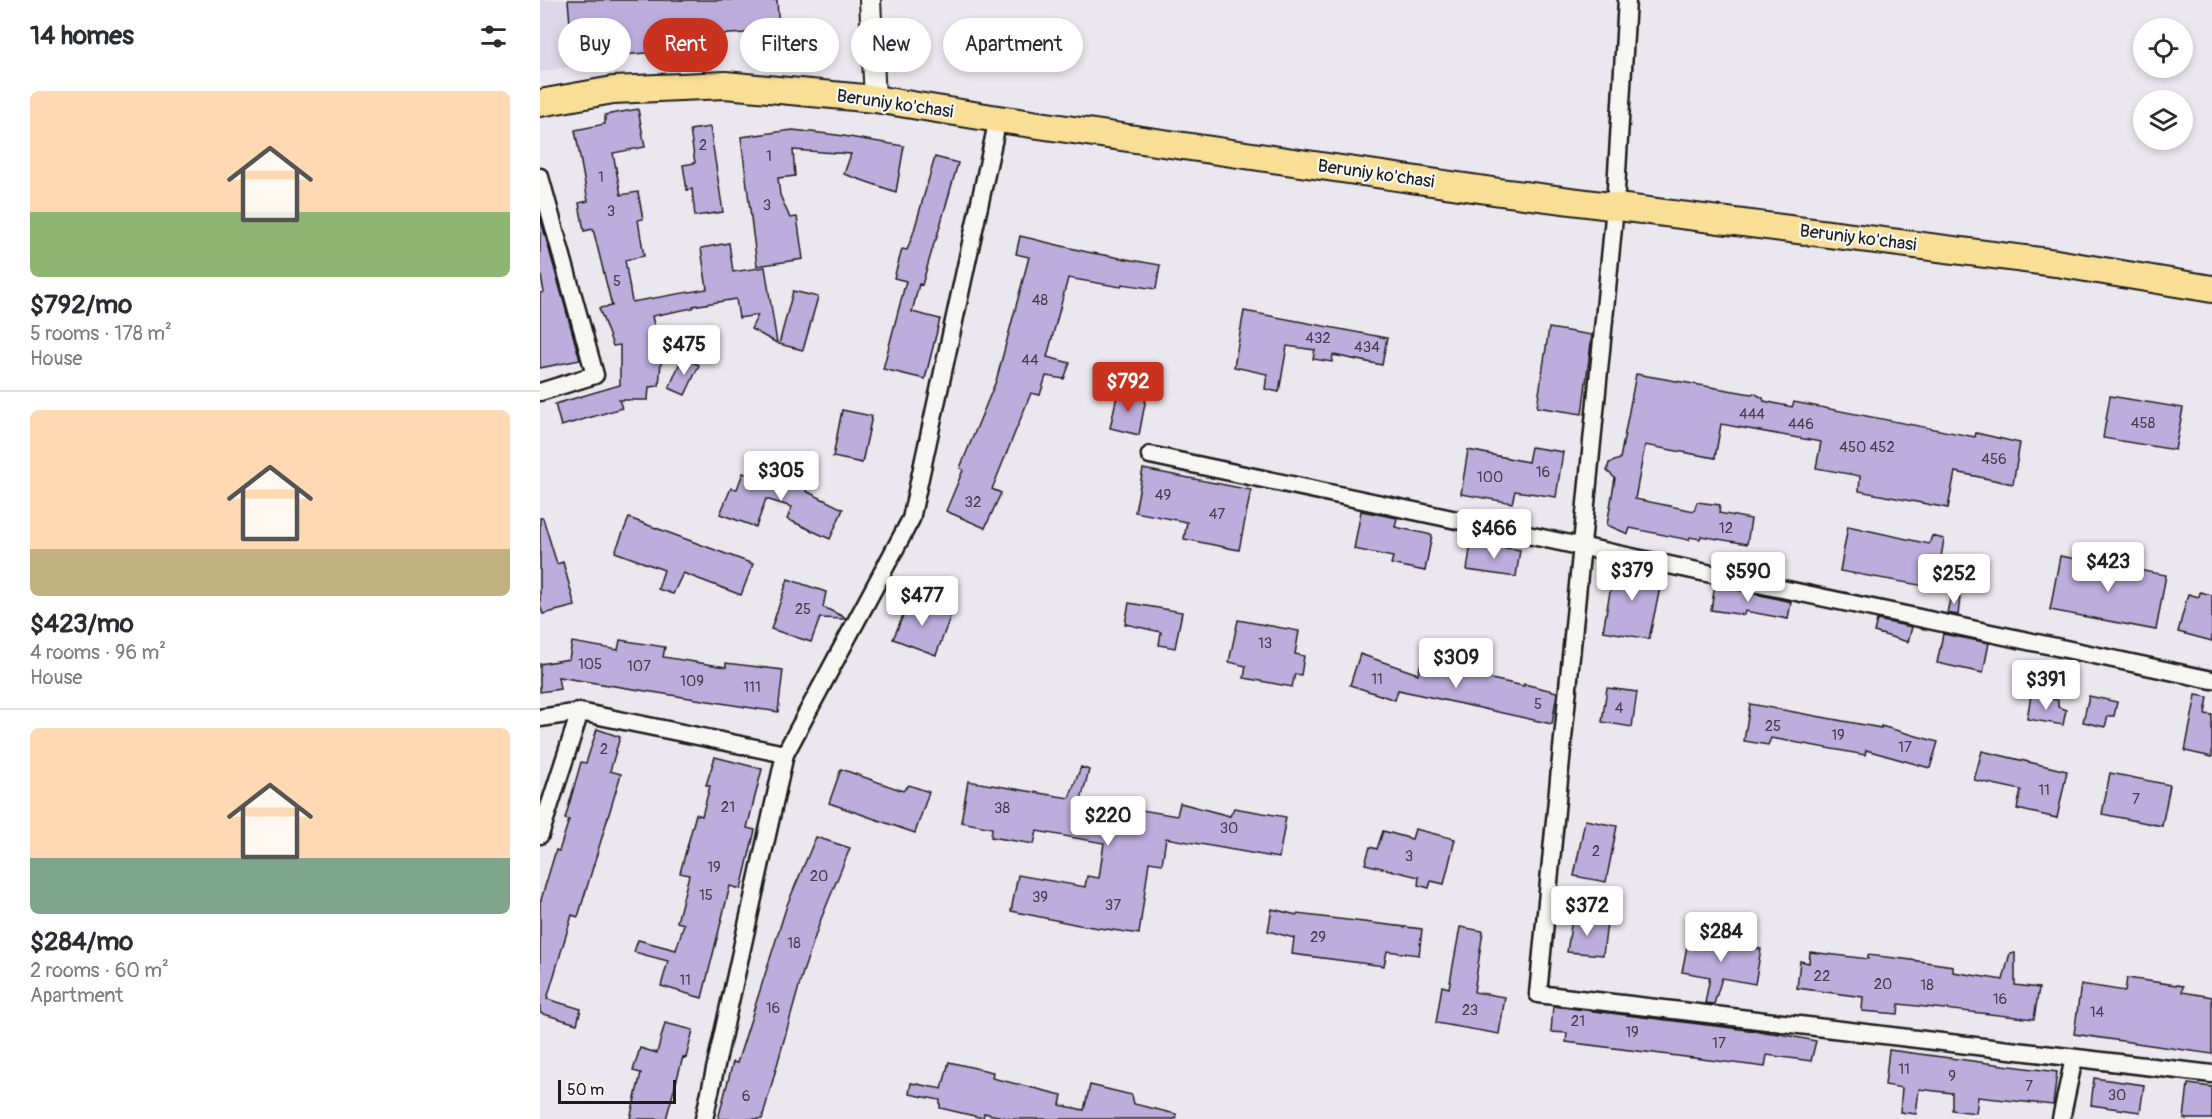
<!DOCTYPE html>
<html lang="en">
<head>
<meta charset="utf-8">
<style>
	body { margin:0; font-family:Pangolin,sans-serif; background:#f2f2f3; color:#2b2b33; height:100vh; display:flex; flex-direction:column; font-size:22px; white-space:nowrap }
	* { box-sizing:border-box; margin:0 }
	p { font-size:20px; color:#7c7c81 }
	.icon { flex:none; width:33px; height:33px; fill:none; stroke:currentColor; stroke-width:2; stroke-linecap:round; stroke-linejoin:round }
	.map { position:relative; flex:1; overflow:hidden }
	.side { display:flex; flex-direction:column; background:#fff; width:540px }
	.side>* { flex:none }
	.guide { position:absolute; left:18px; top:18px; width:570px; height:54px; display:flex; gap:12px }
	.controls { position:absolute; left:1593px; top:18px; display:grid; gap:12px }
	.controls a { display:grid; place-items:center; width:60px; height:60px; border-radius:50%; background:#fff; box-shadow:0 3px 9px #0003; font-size:30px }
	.scale { position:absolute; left:18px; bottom:15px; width:118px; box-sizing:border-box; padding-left:6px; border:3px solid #1c1c1c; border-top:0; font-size:16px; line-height:21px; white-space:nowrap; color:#1c1c1c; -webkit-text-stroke:4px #f6f6f2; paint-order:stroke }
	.price { position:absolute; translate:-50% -51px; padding:0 14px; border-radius:6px; background:#fff; color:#222; font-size:20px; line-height:39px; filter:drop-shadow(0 2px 3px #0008) }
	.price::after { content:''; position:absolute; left:50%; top:36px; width:18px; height:14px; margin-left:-9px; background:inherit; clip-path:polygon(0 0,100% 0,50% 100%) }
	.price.selected { background:#c8321e; color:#fff }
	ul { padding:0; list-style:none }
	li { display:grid; align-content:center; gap:12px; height:318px; padding:0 30px }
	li+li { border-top:2px solid #e1e1e2 }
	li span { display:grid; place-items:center; height:186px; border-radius:9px; color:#555 }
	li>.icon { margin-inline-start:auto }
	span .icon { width:108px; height:108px; fill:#fffc; stroke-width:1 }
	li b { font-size:26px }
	h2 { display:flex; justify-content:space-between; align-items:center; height:72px; padding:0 30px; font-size:26px }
	.pill { padding:0 21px; border-radius:27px; background:#fff; box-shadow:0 3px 9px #0003; font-size:21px; line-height:54px }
	.pill.selected { background:#c8321e; color:#fff }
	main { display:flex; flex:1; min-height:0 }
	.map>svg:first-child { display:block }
	.built { fill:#dcd6e9 }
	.building { fill:#bcaddd; stroke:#1c1c1c; stroke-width:1.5 }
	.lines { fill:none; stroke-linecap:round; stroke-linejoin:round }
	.minor-casing { stroke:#1c1c1c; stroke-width:21 }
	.tertiary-casing { stroke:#1c1c1c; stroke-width:24 }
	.primary-casing { stroke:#1c1c1c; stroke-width:30 }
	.minor { stroke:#f6f6f2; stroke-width:16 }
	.tertiary { stroke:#f6f6f2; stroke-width:20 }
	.primary { stroke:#f9df96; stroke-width:26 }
	.labels { text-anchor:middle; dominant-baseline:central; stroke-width:4.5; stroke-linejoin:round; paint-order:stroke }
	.number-label { font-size:15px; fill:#44404c }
	.street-label { font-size:18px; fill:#1c1c1c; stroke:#f6f6f2 }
</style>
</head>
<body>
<main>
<section class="side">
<h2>14 homes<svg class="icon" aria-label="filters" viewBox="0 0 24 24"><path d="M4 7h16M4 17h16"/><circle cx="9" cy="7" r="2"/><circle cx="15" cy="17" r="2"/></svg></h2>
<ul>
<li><span style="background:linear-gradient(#ffd9b3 65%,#8fb573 0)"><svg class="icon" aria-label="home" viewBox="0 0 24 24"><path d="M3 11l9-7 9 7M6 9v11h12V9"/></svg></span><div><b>$792/mo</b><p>5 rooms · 178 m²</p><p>House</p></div></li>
<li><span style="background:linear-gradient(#ffd9b3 75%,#c2b280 0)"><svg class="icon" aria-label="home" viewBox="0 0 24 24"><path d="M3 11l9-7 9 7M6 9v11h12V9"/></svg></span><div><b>$423/mo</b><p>4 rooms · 96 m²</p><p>House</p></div></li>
<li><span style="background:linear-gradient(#ffd9b3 70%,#7fa58c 0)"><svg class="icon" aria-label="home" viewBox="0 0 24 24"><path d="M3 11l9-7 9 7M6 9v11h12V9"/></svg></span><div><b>$284/mo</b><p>2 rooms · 60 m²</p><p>Apartment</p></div></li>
</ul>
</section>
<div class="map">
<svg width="1672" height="1119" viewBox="0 0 1672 1119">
	<rect width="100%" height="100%" fill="#eae7ee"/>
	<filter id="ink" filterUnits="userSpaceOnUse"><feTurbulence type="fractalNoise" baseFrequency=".0167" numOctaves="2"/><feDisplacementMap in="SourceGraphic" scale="12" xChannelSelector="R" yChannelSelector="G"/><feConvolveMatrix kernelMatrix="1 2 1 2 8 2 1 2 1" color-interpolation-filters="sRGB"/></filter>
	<g filter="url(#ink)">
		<path class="built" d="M0 0H30L38 65 0 72Z"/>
		<path class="building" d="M28 0H237L239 31 174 35V32L129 34 131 51 33 59Z
			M98 109 105 147 73 153 81 195 98 192 103 219 98 220 104 256 85 260 92 302 167 289 161 248 189 243 193 272 225 267 237 343 211 329 218 315 199 318 196 299 153 306V308L112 316 117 340 123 338 119 386 109 387 108 400H79L82 408 21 426 15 404 80 385V345L73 346 59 308 72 306 53 229 44 231 39 203 48 201 35 130 65 124V115Z
			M170 127 183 212 155 216 152 189 147 190 143 165 155 163 150 130Z
			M253 130 297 135 364 146 356 192 304 174 311 154 253 150 255 176 238 178 240 195 250 218 257 217 263 259 217 266 201 137Z
			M395 157 418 163 396 240H395L382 285 379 284 372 312 400 319 385 379 343 369 366 281 354 278 362 249 367 250 373 234Z
			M0 217 40 360 0 368V293L4 292 0 271Z
			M480 236 547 252 620 265 616 289 582 284 581 287 528 278 507 357 530 363 524 379 506 376 500 395 491 393 452 489 461 493 445 528 406 511 423 470 420 468 456 381 471 325 489 257 476 254Z
			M253 291 278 297 263 350 239 344Z
			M704 311 847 338 842 365 793 355 792 362 773 359 775 350 747 346 739 392 725 389 727 374 694 367Z
			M1009 328 1052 335 1042 414 997 407Z
			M142 358 159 365 145 395 129 388Z
			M1096 374 1211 394 1214 393 1223 398 1224 401 1252 407 1254 402 1435 437 1436 433 1480 443 1473 484 1415 472 1408 508 1319 491 1320 476 1276 468 1281 442 1181 424 1175 458 1105 445 1095 499 1154 511 1157 502 1180 505 1179 513 1211 519 1207 544 1161 536 1160 539 1150 537 1149 540 1090 528 1088 534 1067 525 1075 478 1067 471 1069 463 1080 459Z
			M578 391 606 398 599 435 570 428Z
			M1570 396 1643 408 1635 450 1563 438Z
			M302 410 332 416 322 463 293 457Z
			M991 447 1023 452 1016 497 975 491 972 503 921 494 928 450 988 462Z
			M227 467 268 485 266 491 303 509 290 539 247 519 252 507 226 499 216 527 180 514 191 488 197 489 203 473 222 480Z
			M603 469 711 490 699 550 644 539 647 522 595 512Z
			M821 511 857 518 855 527 892 535 885 571 851 564 853 557 814 549Z
			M0 518H3L17 564 23 562 35 606 3 614 0 605Z
			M89 518 213 564 201 595 143 573 133 594 118 589 124 570 75 552Z
			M1308 526 1389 544 1392 536 1404 539 1396 588 1300 571Z
			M931 543 980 550 976 577 927 570Z
			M1520 556 1626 575 1616 630 1510 610Z
			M1075 564 1123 574 1109 639 1063 631Z
			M248 579 286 592 283 607 306 618 305 619 280 618 271 642 231 629Z
			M1175 585 1251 602 1248 619 1205 611 1204 615 1171 610Z
			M1660 592 1672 595V641L1638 632 1648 594 1659 597Z
			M1411 595 1420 597 1418 615 1407 613Z
			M370 599 411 615 396 655 353 639Z
			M589 603 642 612 635 648 619 645 621 632 585 624Z
			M698 620 759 631 755 654 764 656 761 675 755 674 752 687 704 678 706 666 689 662Z
			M1337 620 1372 627 1368 642 1334 632Z
			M1403 634 1449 643 1443 673 1397 663Z
			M80 640 125 647 123 657 186 667V663L243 670 238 712 18 677 20 689 0 692V664L29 659 32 642 78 650Z
			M820 654 878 674 881 664 984 686V684L1017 692 1012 724 858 690 855 700 810 685Z
			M1067 688 1097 692 1092 727 1062 722Z
			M1491 695 1518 700V707L1526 710 1523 725 1487 719Z
			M1656 695 1668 697 1665 714 1672 715V757L1645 751Z
			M1549 696 1577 702 1574 716H1568L1565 727 1543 722Z
			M1210 704 1341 728V726L1398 742 1390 768 1326 750 1325 755 1231 738 1228 745 1204 741Z
			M57 729 80 737 70 771 81 774 38 917 32 915 7 999 41 1009 37 1024 0 1013V903L16 850 19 851 29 820 25 819 41 762 46 763Z
			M1442 751 1527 771 1517 818 1477 809 1481 790 1434 780Z
			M175 757 222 769 207 828 215 830 201 889 190 886 162 998 121 986 128 961 94 952 98 940 136 950 144 924 137 922 149 875 140 873 156 814 162 816 170 786 166 785Z
			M541 767 549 770 541 800 637 816 640 803 690 816 694 808 746 817 739 858 626 838 622 864 609 862 599 934 539 925 471 911 478 875 545 887 547 876 559 878 564 843 497 831 494 844 451 837 452 828 421 822 428 781 529 798Z
			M301 769 363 791 369 785 389 792 375 833 289 803Z
			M1570 773 1630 785 1622 826 1562 814Z
			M1045 820 1077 826 1066 882 1034 876Z
			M875 829 915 839 904 884 891 881 889 888 878 885 879 877 825 864 830 847 837 849 843 831 872 839Z
			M276 837 310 848 281 919 263 972 222 1119H178L193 1062 197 1063 247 905Z
			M732 909 757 915V914L882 929 879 955 847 951 844 966 752 954 754 938 728 931Z
			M1032 919 1067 923 1063 955 1027 952Z
			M920 927 943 931 934 992 965 997 959 1034 896 1023 902 986 909 988Z
			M1149 936 1221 949 1215 984 1182 978 1174 1004 1165 1003 1170 977 1142 972Z
			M1270 952 1328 959V955L1364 959 1413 966V972L1463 980 1470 953H1475V985L1499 988 1494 1019 1359 1004 1358 1014 1322 1011 1323 997 1257 988 1260 961 1269 963Z
			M1587 978 1643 986 1642 992 1672 997V1054L1534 1034 1541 984 1585 991Z
			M1013 1006 1240 1034 1276 1041 1271 1061 1227 1055 1225 1067 1026 1042 1027 1033 1011 1032Z
			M125 1023 153 1030 146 1058 143 1057 126 1119H90L101 1073 93 1071 100 1048 117 1053Z
			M1349 1050 1517 1072 1513 1105 1438 1097 1436 1113 1412 1110V1093L1379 1089 1376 1114 1360 1112 1362 1088 1345 1085Z
			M409 1062 453 1072 452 1078 522 1095 520 1105 544 1110 550 1085 592 1095 594 1104 636 1114V1119H471L444 1113 443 1118 400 1108V1100L369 1094 371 1083 402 1089Z
			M1554 1078 1604 1085 1600 1112 1551 1105Z
			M1648 1084 1672 1087V1119H1644Z"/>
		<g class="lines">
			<defs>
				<path id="minor" d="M1087 0 1075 207 998 994 1672 1074
					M0 177 55 375 0 392
					M610 455 1672 680
					M0 718 40 712 245 754
					M0 835 40 712
					M164 1119 245 754 371 519 458 119
					M1521 1119 1534 1058"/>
				<path id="tertiary" d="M330 0 335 99"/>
				<path id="primary" d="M0 103 73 90 185 85 335 99 458 119 960 192 1516 263 1672 289"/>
			</defs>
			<use href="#minor" class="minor-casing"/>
			<use href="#tertiary" class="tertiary-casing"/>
			<use href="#primary" class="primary-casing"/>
			<use href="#minor" class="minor"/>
			<use href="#tertiary" class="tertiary"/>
			<use href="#primary" class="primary"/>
		</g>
	</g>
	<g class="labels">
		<g class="number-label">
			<text x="163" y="145">2</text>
			<text x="229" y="156">1</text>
			<text x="61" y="177">1</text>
			<text x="227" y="205">3</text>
			<text x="71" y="211">3</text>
			<text x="77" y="281">5</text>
			<text x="500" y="300">48</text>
			<text x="778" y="338">432</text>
			<text x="827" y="347">434</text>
			<text x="490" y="360">44</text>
			<text x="1212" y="414">444</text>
			<text x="1603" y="423">458</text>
			<text x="1261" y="424">446</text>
			<text x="1327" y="447">450 452</text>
			<text x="1454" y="459">456</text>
			<text x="1003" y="472">16</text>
			<text x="950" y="477">100</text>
			<text x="623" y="495">49</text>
			<text x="433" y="502">32</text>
			<text x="677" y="514">47</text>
			<text x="1186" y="528">12</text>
			<text x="263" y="609">25</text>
			<text x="725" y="643">13</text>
			<text x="50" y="664">105</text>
			<text x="99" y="666">107</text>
			<text x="837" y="679">11</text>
			<text x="152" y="681">109</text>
			<text x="212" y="687">111</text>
			<text x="998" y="704">5</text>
			<text x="1079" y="708">4</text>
			<text x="1233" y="726">25</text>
			<text x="1298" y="735">19</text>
			<text x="1365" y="747">17</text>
			<text x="64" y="749">2</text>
			<text x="1504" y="790">11</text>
			<text x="1596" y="799">7</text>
			<text x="188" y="807">21</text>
			<text x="462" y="808">38</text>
			<text x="689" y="828">30</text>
			<text x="1056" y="851">2</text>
			<text x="869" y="856">3</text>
			<text x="174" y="867">19</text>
			<text x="279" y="876">20</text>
			<text x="166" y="895">15</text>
			<text x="500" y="897">39</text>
			<text x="573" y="905">37</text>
			<text x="778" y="937">29</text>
			<text x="254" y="943">18</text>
			<text x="1282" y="976">22</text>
			<text x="145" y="980">11</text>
			<text x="1343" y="984">20</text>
			<text x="1387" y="985">18</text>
			<text x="1460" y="999">16</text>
			<text x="233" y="1008">16</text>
			<text x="930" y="1010">23</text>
			<text x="1557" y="1012">14</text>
			<text x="1038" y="1021">21</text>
			<text x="1092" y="1032">19</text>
			<text x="1179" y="1043">17</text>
			<text x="1364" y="1069">11</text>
			<text x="1412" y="1076">9</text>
			<text x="1489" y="1086">7</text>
			<text x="1577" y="1095">30</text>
			<text x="206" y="1096">6</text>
		</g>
		<g class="street-label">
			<text transform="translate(355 104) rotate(8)">Beruniy ko'chasi</text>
			<text transform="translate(836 174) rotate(8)">Beruniy ko'chasi</text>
			<text transform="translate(1318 238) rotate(7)">Beruniy ko'chasi</text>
		</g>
	</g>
</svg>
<div class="controls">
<a><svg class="icon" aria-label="locate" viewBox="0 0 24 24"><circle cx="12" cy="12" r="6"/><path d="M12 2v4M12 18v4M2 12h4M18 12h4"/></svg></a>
<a><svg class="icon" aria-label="layers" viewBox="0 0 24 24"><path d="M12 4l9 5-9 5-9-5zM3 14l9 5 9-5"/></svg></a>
</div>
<div class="scale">50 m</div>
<b class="price" style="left:144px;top:376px">$475</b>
<b class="price selected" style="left:588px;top:413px">$792</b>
<b class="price" style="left:241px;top:502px">$305</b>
<b class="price" style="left:954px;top:560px">$466</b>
<b class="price" style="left:1568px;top:593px">$423</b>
<b class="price" style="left:1092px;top:602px">$379</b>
<b class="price" style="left:1208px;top:603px">$590</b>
<b class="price" style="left:1414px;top:605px">$252</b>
<b class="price" style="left:382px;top:627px">$477</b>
<b class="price" style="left:916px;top:689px">$309</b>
<b class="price" style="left:1506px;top:711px">$391</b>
<b class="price" style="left:568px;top:847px">$220</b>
<b class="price" style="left:1047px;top:937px">$372</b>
<b class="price" style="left:1181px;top:963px">$284</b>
<div class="guide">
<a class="pill">Buy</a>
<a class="pill selected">Rent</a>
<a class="pill">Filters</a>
<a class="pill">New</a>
<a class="pill">Apartment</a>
</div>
</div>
</main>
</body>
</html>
